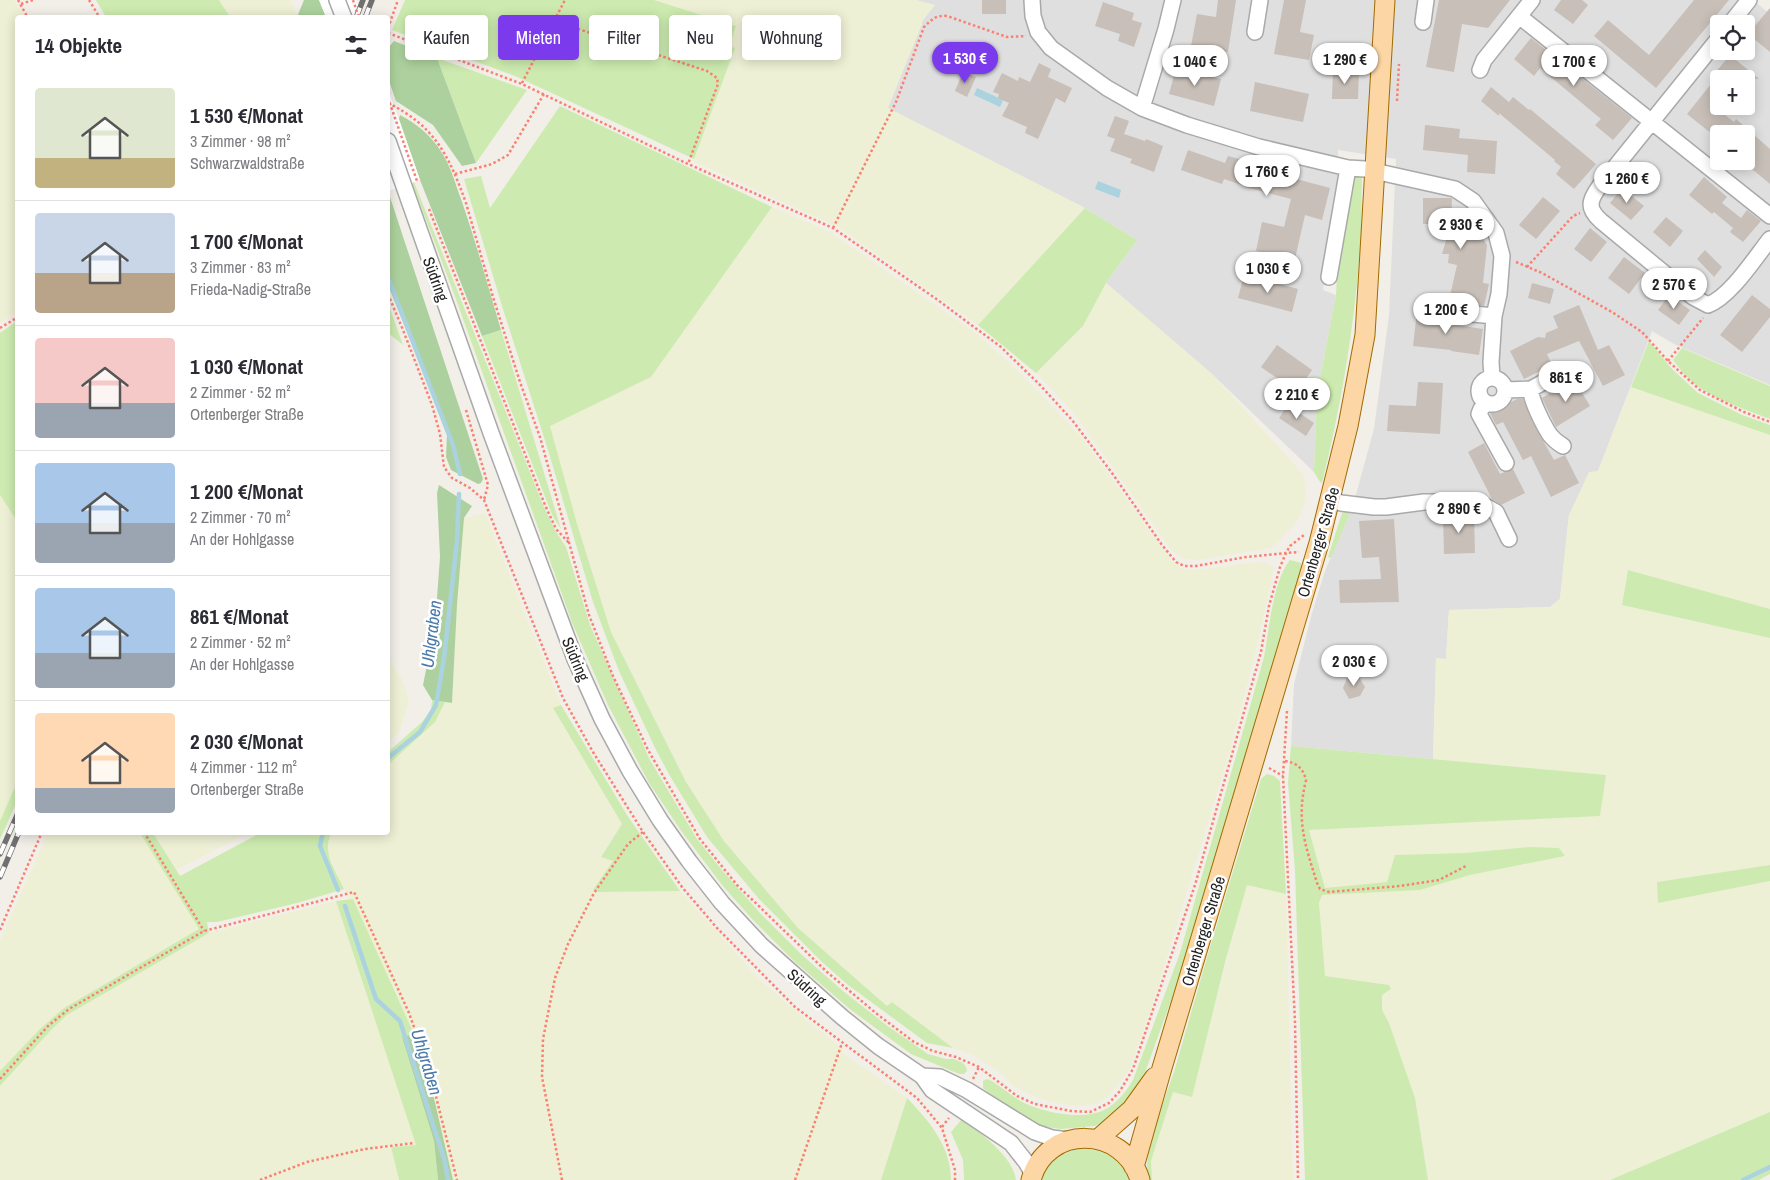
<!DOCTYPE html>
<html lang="de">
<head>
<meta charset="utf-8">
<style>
	body { margin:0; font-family:"Archivo Narrow",sans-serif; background:#f7f7f7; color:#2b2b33; height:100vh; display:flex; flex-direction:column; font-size:19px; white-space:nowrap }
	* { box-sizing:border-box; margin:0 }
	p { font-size:16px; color:#7c7c81 }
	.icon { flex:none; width:28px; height:28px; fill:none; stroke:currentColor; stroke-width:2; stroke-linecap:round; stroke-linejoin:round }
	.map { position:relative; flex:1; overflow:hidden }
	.sheet { position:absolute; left:15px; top:15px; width:375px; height:820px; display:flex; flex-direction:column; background:#fff; border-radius:5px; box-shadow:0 2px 12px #0003 }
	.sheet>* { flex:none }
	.hud { position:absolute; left:405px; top:15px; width:475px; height:45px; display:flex; gap:10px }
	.controls { position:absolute; left:1710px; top:15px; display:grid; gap:10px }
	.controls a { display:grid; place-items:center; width:45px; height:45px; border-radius:5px; background:#fff; box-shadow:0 2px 12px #0003; font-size:25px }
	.price { position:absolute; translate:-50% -42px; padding:0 11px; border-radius:18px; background:#fff; color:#222; font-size:16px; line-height:32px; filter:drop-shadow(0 1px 2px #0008) }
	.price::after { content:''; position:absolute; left:50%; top:30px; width:15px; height:11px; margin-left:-8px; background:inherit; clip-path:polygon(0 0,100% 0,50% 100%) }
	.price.active { background:#7c3aed; color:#fff }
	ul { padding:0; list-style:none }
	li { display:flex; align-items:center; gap:15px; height:125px; padding:0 20px }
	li+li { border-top:1px solid #e1e1e2 }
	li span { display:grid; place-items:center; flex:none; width:140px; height:100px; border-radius:5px; color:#555 }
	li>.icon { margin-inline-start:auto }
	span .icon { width:60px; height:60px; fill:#fffc; stroke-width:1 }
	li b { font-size:21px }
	h2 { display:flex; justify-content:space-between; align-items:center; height:60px; padding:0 20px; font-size:21px }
	.pill { padding:0 18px; border-radius:5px; background:#fff; box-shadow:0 2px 12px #0003; font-size:18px; line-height:45px }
	.pill.active { background:#7c3aed; color:#fff }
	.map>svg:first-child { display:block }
	.residential { fill:#e0dfdf; fill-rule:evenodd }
	.farmland { fill:#eef0d5 }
	.grass { fill:#cdebb0 }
	.forest { fill:#add19e }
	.water { fill:#aad3df }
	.pier { fill:#fff }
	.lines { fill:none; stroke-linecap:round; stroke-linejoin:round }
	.stream { stroke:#aad3df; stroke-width:4.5 }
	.building { fill:#c7bfb8 }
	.minor-casing { stroke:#a9a9a9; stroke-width:18 }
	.major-casing { stroke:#a06b00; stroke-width:21 }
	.path { stroke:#fa8072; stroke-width:2.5; stroke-dasharray:2.5 2.5; stroke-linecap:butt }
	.minor { stroke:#fff; stroke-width:15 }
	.major { stroke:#fcd6a4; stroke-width:19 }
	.rail-casing { stroke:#707070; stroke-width:5.5 }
	.rail { stroke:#fff; stroke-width:4; stroke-dasharray:11; stroke-linecap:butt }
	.path-bridge { stroke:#fa8072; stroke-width:2.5; stroke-dasharray:2.5 2.5; stroke-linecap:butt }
	.labels { text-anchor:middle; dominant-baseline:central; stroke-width:5; stroke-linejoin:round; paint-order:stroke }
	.street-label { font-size:16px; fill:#222; stroke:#fff }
	.water-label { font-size:18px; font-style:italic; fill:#4a7aab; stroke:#fff }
</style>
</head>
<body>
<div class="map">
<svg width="1770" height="1180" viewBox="0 0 1770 1180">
	<rect width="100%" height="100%" fill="#f2efe9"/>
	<path class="residential" d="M916 0H1753L1770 14V385L1674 344 1652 331 1598 471 1569 515 1560 599 1550 607 1449 610 1446 659H1436L1433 759 1291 746 1294 684 1312 613 1325 571 1352 509 1374 429 1389 315 1396 159 1338 150 1339 178 1323 290 1336 295 1317 394 1314 472 1212 374 1106 283 1137 240 1085 208 887 108 922 24V21L934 6ZM1719 24H1746V51H1719ZM1719 79H1746V106H1719ZM1719 134H1746V161H1719Z"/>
	<path class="farmland" d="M0 0H14L25 17 18 18 17 312 0 323Z
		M219 0H290L298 16 230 17Z
		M654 0H916L935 5 922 21V24L888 108 1085 208 978 325 838 227 695 162 694 159 735 48 729 46 736 26Z
		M772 207 830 232 977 334 1017 370 1080 435 1171 560 1183 569 1197 570 1258 562 1268 563 1274 568 1256 650 1230 750 1155 997 1130 1069 1109 1096 1096 1104 1077 1106 1057 1103 1038 1098 1015 1087 996 1070 971 1054 953 1048 892 1002 888 1006 798 928 724 841 686 782 611 632 577 524 549 426 651 377Z
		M1106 283 1212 374 1303 474 1306 491 1304 505 1298 520 1279 541 1270 548 1199 560 1185 559 1172 551 1074 413 1036 373 1083 326Z
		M1631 387 1770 435V609L1628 570 1622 605 1770 638V865L1657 882 1659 903 1770 881V1112L1610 1180H1428L1415 1098 1389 1023 1382 1010V995L1391 989 1389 985 1324 976 1319 903 1322 895 1420 890 1470 875 1565 856 1529 847 1465 853 1388 882 1325 888 1309 829 1600 816 1605 775 1433 759 1436 658 1446 659 1449 610 1550 607 1560 599 1569 515 1589 472 1598 471Z
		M0 495 18 521 17 782 0 821Z
		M485 513 561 705 553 709 622 824 601 856 613 861 599 892 680 891 763 983 810 1023 843 1049V1053L907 1098 881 1180H453L430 1081 414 1034 353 899 349 900 328 853 327 843 331 833 388 832V765L435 722 445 702 452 703 457 605 464 518Z
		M388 658 402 679 409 701 400 731 388 743Z
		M48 833H140L199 929 64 1008 0 1071V940Z
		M153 833H248L176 870Z
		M1247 884 1286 894 1293 1180H1152L1151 1161 1173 1092 1191 1097Z
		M336 901 416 1145 391 1147 399 1180H0V1086L52 1029 67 1015 209 933Z"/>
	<path class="grass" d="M96 0H219L230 17H106Z
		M405 0H654L736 26 729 46 735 48 694 159 515 76 392 30Z
		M437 58 527 90 476 163Z
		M560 106 772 207 651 377 550 426 577 524 611 632 686 782 724 841 798 928 887 1006 892 1002 953 1048 927 1043 848 985 822 962 759 899 707 837 670 776 656 750 619 671 593 602 548 450 502 306 464 179 481 176 490 208Z
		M1354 177 1362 178C1361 202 1362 226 1360 250 1354 329 1341 407 1322 483L1320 482 1314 472 1317 394 1336 295 1337 273Z
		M414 182 543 505 555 530 566 547 590 625 650 760 697 839 722 870 761 914 802 955 843 991 889 1027 928 1054 946 1059H954L963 1063 966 1067 967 1071 964 1074H959L911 1054 851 1010 795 962 752 919 722 885 682 832 649 783 608 705 573 625 453 291 412 183Z
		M1085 208 1137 240 1106 283 1083 326 1036 373 978 325Z
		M388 303 403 345 388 333Z
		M17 321V521L0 495V333Z
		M501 330 561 529 553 517 482 336Z
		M1649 341 1672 369 1698 393 1742 415 1770 425V435L1631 387Z
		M1682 348 1770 386V419C1742 408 1707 398 1686 376 1681 371 1677 365 1673 360Z
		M1352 509 1331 558 1328 557 1342 513Z
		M1290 560 1301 563 1302 570 1192 943 1143 1078 1122 1108 1108 1122 1095 1126 1061 1129 1038 1126 992 1096 983 1088V1081L987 1079C995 1081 1010 1095 1019 1100 1038 1112 1083 1121 1104 1110 1116 1104 1126 1092 1133 1080L1180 953 1264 657C1269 630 1273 581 1290 560Z
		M1628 570 1770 609V638L1622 605Z
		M432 700 445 702 435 722 388 765V752L422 722 431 710Z
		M561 705 627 815 680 891 599 892 593 890 613 861 601 857 622 824 553 708Z
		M1291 746 1606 775 1600 816 1309 830 1325 888 1387 882 1395 855 1465 853 1529 847 1559 848 1565 856 1470 875 1420 890 1322 895 1319 903 1325 976 1389 985 1391 989 1382 995V1010L1389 1023 1415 1098 1428 1180H1305L1295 871 1288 783Z
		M1267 774 1274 776 1280 781 1286 894 1247 885 1226 959 1192 1097 1173 1092 1151 1161 1152 1180H1148L1147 1163 1148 1144 1174 1072 1208 954 1261 779Z
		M17 782V801L0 839V821Z
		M140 833H153L180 876 260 833H331C322 854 335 869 344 889L297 903 217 922H207L209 933 67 1015 52 1029 0 1086V1071L40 1029 64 1008 199 929Z
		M1770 865V881L1658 903 1657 882Z
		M353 899 414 1034 402 1037 434 1141 438 1180H399L391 1147 416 1145 336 901Z
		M907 1098C929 1121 951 1146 951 1180H881Z
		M1770 1112V1174L1759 1180H1610Z
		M962 1119C979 1132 1013 1156 1016 1180H964L963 1160 951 1132Z
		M1080 1148C1103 1150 1121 1156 1129 1180H1042C1046 1161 1064 1153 1080 1148Z"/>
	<path class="forest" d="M304 0H319L326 17H297Z
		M394 41 437 58 476 163 462 166 433 125 396 101 388 78V48Z
		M400 115C417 124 432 136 442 153 451 167 455 183 461 199 476 242 488 286 501 330L482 336 420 180 399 119Z
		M388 191 483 479 481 483 478 484 451 470 446 457 447 435 416 353 388 285Z
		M439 485 472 506 464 518 457 605 452 703 432 700 423 685 435 625 440 557 437 493Z
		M414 1034 430 1081 453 1180H438L434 1141 402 1037Z"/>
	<path class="water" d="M977 88 1003 100 1000 107 974 95Z
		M1098 181 1121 190 1119 198 1095 189Z"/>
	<path class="pier" d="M319 0H356L363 17H326Z
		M388 88 420 180 388 191Z"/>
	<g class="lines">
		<path class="stream" d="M388 278 453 445 460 474
			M388 758 420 732 436 705 444 658 457 541 459 494
			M323 832 320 846 338 890
			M345 906 376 999 400 1021 445 1162 448 1180
			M1743 1180 1770 1167"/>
	</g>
	<path class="building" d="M982 0H1006V14H982Z
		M1218 0H1236L1228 52 1191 46 1197 14 1216 17Z
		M1284 0H1306L1300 32 1314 35 1309 60 1274 54Z
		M1439 0H1510L1488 28 1462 24 1454 72 1426 67Z
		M1561 0H1582L1588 5 1573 24 1554 10Z
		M1694 0H1729L1656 88 1594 36 1608 20 1649 55Z
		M1103 2 1134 13 1132 20 1142 23 1134 47 1118 41 1120 34 1095 26Z
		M1770 8V52L1748 34Z
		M1531 38 1632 118 1613 140 1595 125 1601 119 1540 68 1534 76 1514 59Z
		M1730 55 1759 79H1719V110L1734 122 1736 119 1770 149V184L1746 164V134H1712L1687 114 1715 79H1710Z
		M1039 63 1051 69 1048 77 1072 88 1065 103 1056 98 1038 139 1025 133 1027 127 1002 116 1009 103 998 98 999 94 993 92 1002 73 1018 81 1019 77 1030 82Z
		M1176 68 1221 79 1214 106 1169 94Z
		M1333 71H1359L1358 99H1332Z
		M963 72 976 77 967 97 955 91Z
		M1255 82 1309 94 1303 122 1250 111Z
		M1491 87 1509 102 1513 97 1529 110 1530 109 1596 164 1574 189 1556 174 1561 167 1554 161 1555 160 1499 113V116L1481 101Z
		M1115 116 1129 121 1124 134 1145 141 1146 139 1163 146 1154 172 1130 163 1132 159 1110 151 1115 139 1107 136Z
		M1425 125 1460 129 1459 138 1497 141 1495 174 1467 172 1468 155 1423 150Z
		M1188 150 1225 163 1228 156 1290 173 1289 177 1330 188 1322 220 1305 215 1295 259 1256 251 1262 222 1284 227 1291 199 1245 187V186L1224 179 1222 184 1181 170Z
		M1704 177 1727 197 1722 203 1741 218 1747 210 1761 221 1743 242 1730 232 1733 228 1714 212 1712 214 1689 195Z
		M1622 188 1644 206 1631 220 1610 203Z
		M1543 197 1560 211 1536 239 1519 225Z
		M1423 198H1452L1451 224 1463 210 1487 245 1483 283 1489 284 1484 306 1469 304 1470 301 1450 296 1457 265 1448 263 1449 254H1442L1451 224H1423Z
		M1666 217 1683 231 1670 247 1653 232Z
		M1590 228 1607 242 1591 262 1574 249Z
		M1705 250 1722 267 1714 277 1697 259Z
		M1624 257 1645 273 1629 294 1608 278Z
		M1244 275 1298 289 1292 312 1238 298Z
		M1532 283 1554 289 1550 304 1528 298Z
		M1669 295 1690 310 1679 325 1658 310Z
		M1752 295 1770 309V317L1742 352 1720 335Z
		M1579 305 1598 350 1609 345 1625 375 1603 386 1579 341 1547 354 1552 365 1524 379 1510 351 1538 337 1545 338 1546 333 1558 328 1553 316Z
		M1417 312 1443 315V323L1483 329 1479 355 1451 351V350L1413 346Z
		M1277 345 1312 370 1297 392 1261 367Z
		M1574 379 1590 406 1556 427 1542 398Z
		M1418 382 1443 383 1440 434 1387 431 1389 405 1416 406Z
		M1517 399H1523L1533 423 1554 460 1565 455 1579 483 1551 497 1531 456 1523 460 1503 422 1496 425 1490 413Z
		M1288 405 1314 423 1306 436 1279 418Z
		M1484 443 1500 474 1513 469 1525 493 1501 505 1492 499 1468 452Z
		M1474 515 1475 553 1444 554 1443 516Z
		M1394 519 1399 602 1340 603 1339 580 1381 579 1379 557 1362 558 1359 521Z
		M1359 677 1365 687 1360 696 1349 699 1343 688 1347 678Z"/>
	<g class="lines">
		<defs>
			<path id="minor" d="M337 0 344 18
				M1032 0 1033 16 1038 32 1051 48 1107 88 1142 108 1187 125 1259 147 1348 168 1365 169 1455 189 1473 201 1496 233 1502 256 1499 294 1494 316 1491 362 1492 377
				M1519 16 1770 216
				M1423 22 1426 0
				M1730 24 1749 0
				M1255 32 1260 0
				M1719 38 1599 187C1589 201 1587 208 1601 221L1693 297 1708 305C1730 297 1755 258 1770 239
				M1480 70 1484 60 1532 0
				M1142 108 1166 29 1173 0
				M388 141 491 433 575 659 602 719 630 771 660 820 689 861 722 903 761 945 842 1017 878 1046 922 1076 932 1090 1011 1143 1026 1162 1033 1174
				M1329 277 1348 168
				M1452 312 1494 316
				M1479 391a13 13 0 1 1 26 0a13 13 0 1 1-26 0Z
				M1531 389C1530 399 1544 426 1550 435 1554 440 1558 443 1563 446
				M1505 390 1531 389 1562 372
				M1486 403 1481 409 1479 414 1506 463
				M1330 499 1341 503 1374 507H1386L1424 502H1463L1487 507 1496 512 1509 539
				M922 1076 940 1077 967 1090 1035 1132 1052 1138 1069 1140"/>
			<path id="major" d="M1098 1139 1132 1109 1155 1077
				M1134 1167 1162 1068 1319 543 1348 426 1365 335 1385 0
				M1031 1180C1046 1124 1124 1125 1140 1180"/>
		</defs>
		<use href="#minor" class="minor-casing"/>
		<use href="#major" class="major-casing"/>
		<path class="path" d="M18 0 28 18
			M89 0 100 18
			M21 4 33 0
			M554 21 707 71 717 78 718 84 688 164
			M388 28 398 0
			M388 33 522 84 688 164 833 228 935 298 1001 347 1040 385 1072 420 1112 473 1162 545 1176 562 1184 566H1196L1246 557 1286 553 1290 546 1304 535
			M522 83 565 0
			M1397 101 1399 64
			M388 103C435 126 449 156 466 203L493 297 520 382 540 437 589 615 613 676 648 750 700 839 737 885 827 972 877 1014 914 1042 933 1051 956 1057 979 1067 1017 1096 1035 1104 1071 1111 1090 1112 1109 1103 1120 1091 1133 1069 1195 885 1261 652 1269 606 1280 567 1286 553 1299 552
			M455 174 492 164 508 155 544 94
			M429 209 545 505 556 529 570 544
			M833 228 896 102 924 27C932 19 936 15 947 16L1007 37 1026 36
			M1516 262 1542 273 1612 312 1642 332 1668 361 1700 390 1744 412 1770 422
			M1527 267 1573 216 1580 213
			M388 294 403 330 432 405 440 434 444 467 452 478 470 488 484 500 563 698 593 752 643 832 682 887 717 928 795 1007 917 1098 942 1128 955 1170V1180
			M0 328 18 317
			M1668 361 1703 318
			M466 410 488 485 484 500
			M1287 711 1283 776 1295 1022 1298 1180
			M1285 761C1297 763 1303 768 1306 780 1296 821 1305 844 1317 883L1320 889 1329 892 1400 886 1439 880 1466 866
			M1269 768 1283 776
			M144 832 204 931
			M0 930 42 832
			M0 1079 48 1026 69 1009 204 931 354 892 409 1013 429 1069 457 1180
			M973 1079 979 1067
			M942 1127 949 1118
			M260 1180 307 1162 365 1149 414 1143
			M562 1180 542 1077 543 1039 555 978 568 944 594 893 628 844 643 832
			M795 1180 842 1043"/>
		<use href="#minor" class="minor"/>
		<use href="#major" class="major"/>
		<defs>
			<path id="rail" d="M356 18 363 0
				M365 18 372 0
				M0 854 18 813
				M0 877 19 832"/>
		</defs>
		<use href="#rail" class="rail-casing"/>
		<use href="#rail" class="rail"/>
		<path class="path-bridge" d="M353 0 359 18
			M388 98 417 181"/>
	</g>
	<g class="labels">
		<g class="street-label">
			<text transform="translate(436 279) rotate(70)">Südring</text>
			<text transform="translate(1318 542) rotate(-74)">Ortenberger Straße</text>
			<text transform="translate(576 659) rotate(67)">Südring</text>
			<text transform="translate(1203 931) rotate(-73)">Ortenberger Straße</text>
			<text transform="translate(807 987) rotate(42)">Südring</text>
		</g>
		<g class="water-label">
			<text transform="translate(431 634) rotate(-83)">Uhlgraben</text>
			<text transform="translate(427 1062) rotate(73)">Uhlgraben</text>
		</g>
	</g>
</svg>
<div class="controls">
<a><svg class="icon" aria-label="locate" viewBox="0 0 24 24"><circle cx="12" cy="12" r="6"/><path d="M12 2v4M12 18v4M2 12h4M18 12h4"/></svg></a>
<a>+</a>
<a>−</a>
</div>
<b class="price active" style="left:965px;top:84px">1 530 €</b>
<b class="price" style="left:1345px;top:85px">1 290 €</b>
<b class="price" style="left:1195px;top:87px">1 040 €</b>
<b class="price" style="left:1574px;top:87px">1 700 €</b>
<b class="price" style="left:1267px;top:197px">1 760 €</b>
<b class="price" style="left:1627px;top:204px">1 260 €</b>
<b class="price" style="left:1461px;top:250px">2 930 €</b>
<b class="price" style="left:1268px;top:294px">1 030 €</b>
<b class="price" style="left:1674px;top:310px">2 570 €</b>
<b class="price" style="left:1446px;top:335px">1 200 €</b>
<b class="price" style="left:1566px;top:403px">861 €</b>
<b class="price" style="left:1297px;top:420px">2 210 €</b>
<b class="price" style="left:1459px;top:534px">2 890 €</b>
<b class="price" style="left:1354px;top:687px">2 030 €</b>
<div class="hud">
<a class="pill">Kaufen</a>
<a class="pill active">Mieten</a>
<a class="pill">Filter</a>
<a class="pill">Neu</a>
<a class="pill">Wohnung</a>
</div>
<section class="sheet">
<h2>14 Objekte<svg class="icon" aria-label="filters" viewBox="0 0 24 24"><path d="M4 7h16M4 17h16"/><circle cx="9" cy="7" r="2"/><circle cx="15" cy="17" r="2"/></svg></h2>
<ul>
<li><span style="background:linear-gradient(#dfe7d0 70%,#c2b280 0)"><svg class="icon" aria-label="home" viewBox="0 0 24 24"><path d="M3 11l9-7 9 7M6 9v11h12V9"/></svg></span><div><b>1 530 €/Monat</b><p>3 Zimmer · 98 m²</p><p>Schwarzwaldstraße</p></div></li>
<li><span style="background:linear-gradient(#c9d6e8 60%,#b9a48a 0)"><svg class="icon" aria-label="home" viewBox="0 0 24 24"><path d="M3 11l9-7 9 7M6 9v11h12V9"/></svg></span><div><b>1 700 €/Monat</b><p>3 Zimmer · 83 m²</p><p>Frieda-Nadig-Straße</p></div></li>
<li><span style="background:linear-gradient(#f6c9c9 65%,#9aa5b1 0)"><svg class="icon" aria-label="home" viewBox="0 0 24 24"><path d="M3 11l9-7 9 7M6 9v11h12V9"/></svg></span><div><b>1 030 €/Monat</b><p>2 Zimmer · 52 m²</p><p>Ortenberger Straße</p></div></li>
<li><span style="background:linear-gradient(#a9c7e8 60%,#9aa5b1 0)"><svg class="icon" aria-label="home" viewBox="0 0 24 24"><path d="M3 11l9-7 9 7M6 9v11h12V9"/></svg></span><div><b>1 200 €/Monat</b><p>2 Zimmer · 70 m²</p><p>An der Hohlgasse</p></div></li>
<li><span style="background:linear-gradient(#a9c7e8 65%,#9aa5b1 0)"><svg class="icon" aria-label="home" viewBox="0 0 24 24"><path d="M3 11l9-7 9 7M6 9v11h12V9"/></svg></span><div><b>861 €/Monat</b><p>2 Zimmer · 52 m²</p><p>An der Hohlgasse</p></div></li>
<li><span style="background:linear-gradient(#ffd9b3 75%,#9aa5b1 0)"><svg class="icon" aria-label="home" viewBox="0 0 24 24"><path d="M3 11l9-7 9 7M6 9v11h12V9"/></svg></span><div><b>2 030 €/Monat</b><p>4 Zimmer · 112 m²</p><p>Ortenberger Straße</p></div></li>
</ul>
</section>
</div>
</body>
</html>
